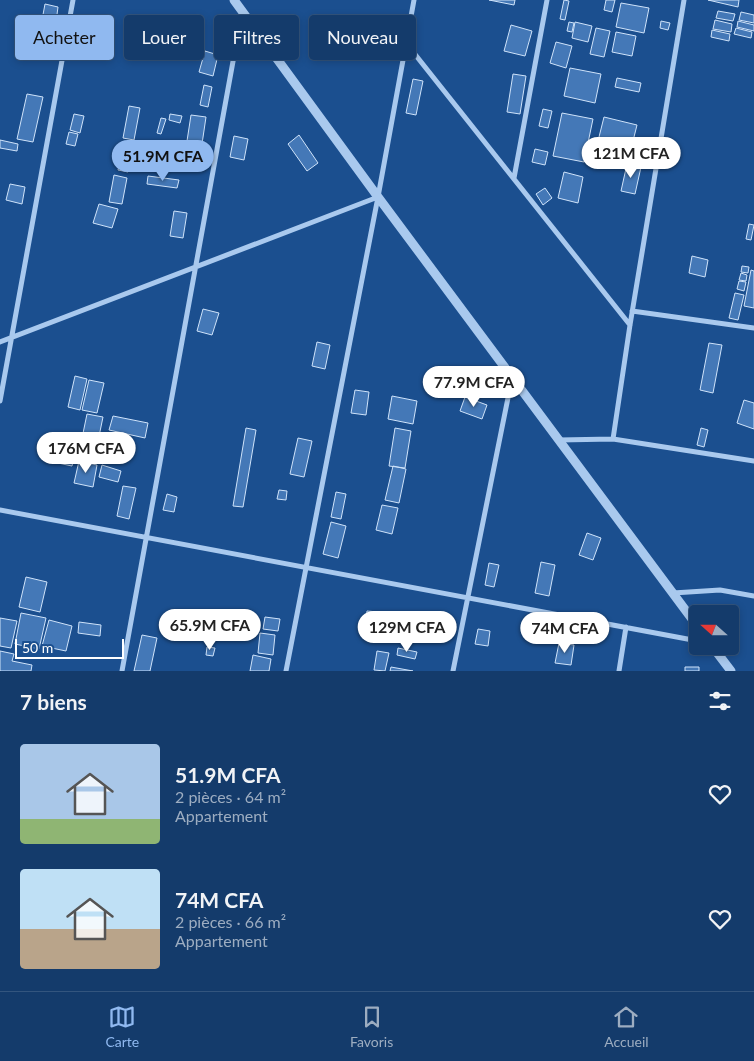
<!DOCTYPE html>
<html lang="fr">
<head>
<meta charset="utf-8">
<style>
	body { margin:0; font-family:Lato,sans-serif; background:#214673; color:#f1f3f6; height:100vh; display:flex; flex-direction:column; font-size:19px; white-space:nowrap }
	* { box-sizing:border-box; margin:0 }
	p { font-size:16px; color:#9dadc1 }
	.icon { flex:none; width:28px; height:28px; fill:none; stroke:currentColor; stroke-width:2; stroke-linecap:round; stroke-linejoin:round }
	.map { position:relative; height:671px; overflow:hidden }
	.drawer { display:flex; flex-direction:column; background:#143b6b; flex:1 }
	.drawer>* { flex:none }
	.top-card { position:absolute; left:15px; top:15px; width:500px; height:45px; display:flex; gap:10px }
	.needle { width:32px; rotate:291deg }
	.tools { position:absolute; left:689px; top:605px; display:grid; gap:10px }
	.tools a { display:grid; place-items:center; width:50px; height:50px; border-radius:5px; background:#143b6b; box-shadow:0 2px 8px #0003,0 0 0 1px #33557e; font-size:25px }
	.scale { position:absolute; left:15px; bottom:12px; width:109px; box-sizing:border-box; padding-left:5px; border:2px solid #fff; border-top:0; font-size:14px; line-height:18px; white-space:nowrap; color:#fff; -webkit-text-stroke:4px #1b4f8f; paint-order:stroke }
	.price { position:absolute; translate:-50% -42px; padding:0 11px; border-radius:18px; background:#fff; color:#222; font-size:16px; line-height:32px; filter:drop-shadow(0 1px 2px #0008) }
	.price::after { content:''; position:absolute; left:50%; top:30px; width:15px; height:11px; margin-left:-8px; background:inherit; clip-path:polygon(0 0,100% 0,50% 100%) }
	.price.active { background:#90b9f0; color:#111 }
	ul { padding:0; list-style:none }
	li { display:flex; align-items:center; gap:15px; height:125px; padding:0 20px }
	li span { display:grid; place-items:center; flex:none; width:140px; height:100px; border-radius:5px; color:#555 }
	li>.icon { margin-inline-start:auto }
	span .icon { width:60px; height:60px; fill:#fffc; stroke-width:1 }
	li b { font-size:21px }
	h2 { display:flex; justify-content:space-between; align-items:center; height:60px; padding:0 20px; font-size:21px }
	.chip { padding:0 18px; border-radius:5px; background:#143b6b; box-shadow:0 2px 8px #0003,0 0 0 1px #33557e; font-size:18px; line-height:45px }
	.chip.active { background:#90b9f0; color:#111 }
	.dock { display:flex; justify-content:space-around; align-items:center; height:70px; border-top:1px solid #33557e; background:#143b6b; font-size:14px; color:#9dadc1 }
	.dock a { display:grid; justify-items:center; gap:2px }
	.dock .active { color:#90b9f0 }
	.map>svg:first-child { display:block }
	.building { fill:#4478b7; stroke:#cfe3fa }
	.lines { fill:none; stroke-linecap:round; stroke-linejoin:round }
	.minor { stroke:#a9c9ee; stroke-width:5 }
	.tertiary { stroke:#a9c9ee; stroke-width:9 }
</style>
</head>
<body>
<div class="map">
<svg width="754" height="671" viewBox="0 0 754 671">
	<rect width="100%" height="100%" fill="#1b4f8f"/>
	<path class="building" d="M489 0H515L514 5Z
		M564 0 569 1 565 20 560 19Z
		M606 0H615L612 12 604 10Z
		M708 0H739L738 7Z
		M621 3 649 8 644 33 616 27Z
		M45 4 58 7 56 22 42 20Z
		M718 11 735 14 733 21 716 18Z
		M741 12 754 15V23L739 20Z
		M42 20 56 24 55 34H42Z
		M715 20 732 24 731 32 713 29Z
		M661 21 670 23 668 30 660 28Z
		M738 21 754 25V31L737 27Z
		M569 22 574 23 572 32 567 31Z
		M575 22 592 26 588 42 572 38Z
		M511 25 532 31 525 56 504 51Z
		M596 28 610 31 604 57 590 54Z
		M736 28 752 32 751 38 734 34Z
		M712 30 730 34 729 41 711 37Z
		M616 32 636 36 632 56 612 52Z
		M42 34 54 36 51 54 39 52Z
		M556 42 572 46 566 68 550 63Z
		M205 51 218 55 213 76 199 72Z
		M570 68 601 74 595 103 564 96Z
		M513 74 526 76 520 114 507 112Z
		M617 78 641 83 639 92 615 87Z
		M413 79 423 81 416 115 406 113Z
		M204 85 212 87 208 107 200 105Z
		M27 94 43 97 33 142 17 139Z
		M129 106 140 108 134 140 123 138Z
		M543 109 552 111 548 128 539 126Z
		M562 113 593 119 584 162 553 156Z
		M74 114 84 116 80 133 70 130Z
		M170 114 182 116 180 123 169 120Z
		M191 115 206 117 202 144 187 141Z
		M604 117 637 125 631 149 598 141Z
		M161 118 166 119 161 134 157 133Z
		M69 132 78 134 75 146 66 144Z
		M299 135 318 163 307 171 288 144Z
		M234 136 248 139 244 160 230 157Z
		M0 140 18 144 17 151 0 148Z
		M136 146 144 147 141 163 133 161Z
		M535 149 548 152 545 165 532 162Z
		M121 154 131 155 128 172 118 170Z
		M192 156 198 158 194 171 188 170Z
		M627 164 641 167 635 194 621 191Z
		M564 172 583 177 578 203 558 198Z
		M114 175 127 178 122 204 109 202Z
		M148 176 179 180 177 188 147 184Z
		M10 184 25 187 22 204 6 200Z
		M545 188 552 198 543 205 536 194Z
		M99 204 118 209 112 228 93 223Z
		M174 211 187 213 183 238 170 236Z
		M749 224 754 225 751 240 746 239Z
		M692 256 708 260 705 277 689 273Z
		M742 266 749 267 748 273 741 272Z
		M751 270 754 271V308L744 306Z
		M741 273 747 275 746 281 739 280Z
		M739 281 746 282 744 291 737 289Z
		M735 293 744 295 738 320 729 318Z
		M203 309 219 313 212 335 197 331Z
		M317 342 330 345 325 369 312 366Z
		M709 343 722 345 713 393 700 390Z
		M75 376 87 379 80 410 68 407Z
		M89 380 104 383 97 413 82 410Z
		M355 390 369 392 366 415 351 413Z
		M392 396 417 401 413 424 388 419Z
		M465 397 487 405 482 419 460 411Z
		M744 400 754 403V429L737 423Z
		M87 414 103 417 97 446 81 443Z
		M113 416 148 423 145 438 109 430Z
		M246 428 256 430 243 507 233 506Z
		M395 428 411 431 405 468 389 466Z
		M701 428 708 430 704 447 697 445Z
		M298 438 312 441 304 477 290 474Z
		M63 440 77 444 72 466 58 463Z
		M116 441 129 443V449L115 448Z
		M79 461 97 465 93 487 74 483Z
		M102 465 121 471 118 482 99 477Z
		M393 466 406 469 399 503 385 500Z
		M123 486 136 488 129 519 117 516Z
		M279 490 287 491 286 500 277 499Z
		M336 492 346 494 341 519 331 517Z
		M167 494 177 497 174 512 163 510Z
		M382 505 398 508 392 534 376 530Z
		M331 522 346 526 338 558 323 554Z
		M587 533 601 538 593 560 579 555Z
		M541 562 555 565 549 596 535 593Z
		M489 563 499 565 494 587 485 585Z
		M26 577 47 582 40 612 19 607Z
		M367 611 378 612 376 625 365 623Z
		M21 613 46 618 39 649 15 644Z
		M384 613 402 618 395 641 377 635Z
		M416 616 426 617 425 629 415 628Z
		M265 617 280 619 278 631 263 629Z
		M0 618 17 621 11 648 0 646Z
		M49 620 72 626 66 651 42 646Z
		M79 622 101 625 100 636 78 633Z
		M478 629 490 631 488 646 475 644Z
		M260 633 275 635 273 655 258 653Z
		M142 635 157 638 150 671H134Z
		M559 643 574 645 571 665 555 663Z
		M207 647 215 648 213 656 206 655Z
		M398 648 417 652 415 659 397 655Z
		M0 651 14 654 12 661 32 665 31 671H0Z
		M377 651 389 653 385 671 374 670Z
		M253 655 271 659 269 671H250Z
		M391 667 413 671H390Z
		M685 667H699V671H685Z"/>
	<g class="lines">
		<path class="minor" d="M406 43 630 325
			M514 178 547 0
			M632 311 754 328
			M0 342 378 197
			M0 401 73 0
			M613 439 630 325 684 0
			M559 440 613 439 754 461
			M0 510 698 641
			M673 593 720 590 754 596
			M122 671 242 12
			M286 671 378 197 414 0
			M453 671 512 378
			M619 671 626 627"/>
		<path class="tertiary" d="M234 0 378 197 698 627
			M712 646 731 671"/>
	</g>
</svg>
<div class="tools">
<a><svg class="needle" viewBox="-14 -14 28 28"><path d="M0-13l5 13h-10z" fill="#e53935"/><path d="M0 13l5-13h-10z" fill="#9dadc1"/></svg></a>
</div>
<div class="scale">50 m</div>
<b class="price" style="left:631px;top:179px">121M CFA</b>
<b class="price active" style="left:163px;top:182px">51.9M CFA</b>
<b class="price" style="left:474px;top:408px">77.9M CFA</b>
<b class="price" style="left:86px;top:474px">176M CFA</b>
<b class="price" style="left:210px;top:651px">65.9M CFA</b>
<b class="price" style="left:407px;top:653px">129M CFA</b>
<b class="price" style="left:565px;top:654px">74M CFA</b>
<div class="top-card">
<a class="chip active">Acheter</a>
<a class="chip">Louer</a>
<a class="chip">Filtres</a>
<a class="chip">Nouveau</a>
</div>
</div>
<section class="drawer">
<h2>7 biens<svg class="icon" aria-label="filters" viewBox="0 0 24 24"><path d="M4 7h16M4 17h16"/><circle cx="9" cy="7" r="2"/><circle cx="15" cy="17" r="2"/></svg></h2>
<ul>
<li><span style="background:linear-gradient(#a9c7e8 75%,#8fb573 0)"><svg class="icon" aria-label="home" viewBox="0 0 24 24"><path d="M3 11l9-7 9 7M6 9v11h12V9"/></svg></span><div><b>51.9M CFA</b><p>2 pièces · 64 m²</p><p>Appartement</p></div><svg class="icon" aria-label="heart" viewBox="0 0 24 24"><path d="M12 20l-8-8c-3-5 5-10 8-4 3-6 11-1 8 4z"/></svg></li>
<li><span style="background:linear-gradient(#bfe0f5 60%,#b9a48a 0)"><svg class="icon" aria-label="home" viewBox="0 0 24 24"><path d="M3 11l9-7 9 7M6 9v11h12V9"/></svg></span><div><b>74M CFA</b><p>2 pièces · 66 m²</p><p>Appartement</p></div><svg class="icon" aria-label="heart" viewBox="0 0 24 24"><path d="M12 20l-8-8c-3-5 5-10 8-4 3-6 11-1 8 4z"/></svg></li>
</ul>
</section>
<nav class="dock">
<a class="active"><svg class="icon" aria-label="map" viewBox="0 0 24 24"><path d="M3 6l6-2 6 2 6-2v14l-6 2-6-2-6 2zM9 4v14M15 6v14"/></svg>Carte</a>
<a><svg class="icon" aria-label="saved" viewBox="0 0 24 24"><path d="M7 4h10v16l-5-4-5 4z"/></svg>Favoris</a>
<a><svg class="icon" aria-label="home" viewBox="0 0 24 24"><path d="M3 11l9-7 9 7M6 9v11h12V9"/></svg>Accueil</a>
</nav>
</body>
</html>
